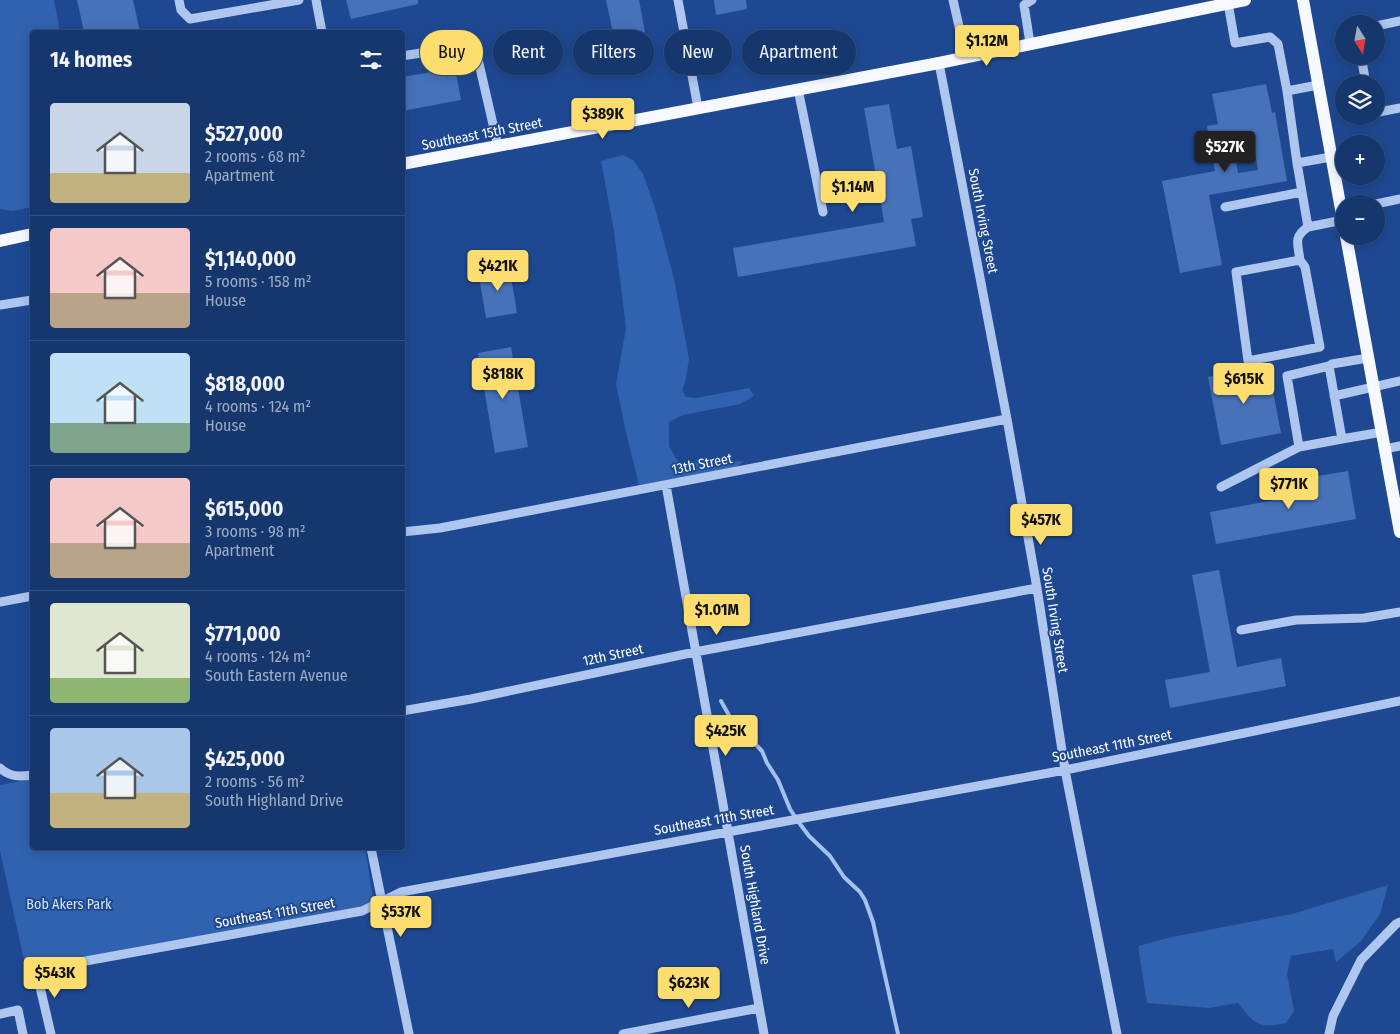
<!DOCTYPE html>
<html lang="en">
<head>
<meta charset="utf-8">
<style>
	body { margin:0; font-family:"Fira Sans Condensed",sans-serif; background:#1f3f73; color:#f1f3f6; height:100vh; display:flex; flex-direction:column; font-size:19px; white-space:nowrap }
	* { box-sizing:border-box; margin:0 }
	p { font-size:16px; color:#9eacc2 }
	.icon { flex:none; width:28px; height:28px; fill:none; stroke:currentColor; stroke-width:2; stroke-linecap:round; stroke-linejoin:round }
	.map { position:relative; flex:1; overflow:hidden }
	.side { position:absolute; left:30px; top:30px; width:375px; height:820px; display:flex; flex-direction:column; background:#16376e; border-radius:5px; box-shadow:0 2px 12px #0003,0 0 0 1px #355181 }
	.side>* { flex:none }
	.hud { position:absolute; left:420px; top:30px; width:475px; height:45px; display:flex; gap:10px }
	.needle { width:32px; rotate:169deg }
	.fabs { position:absolute; left:1335px; top:15px; display:grid; gap:10px }
	.fabs a { display:grid; place-items:center; width:50px; height:50px; border-radius:50%; background:#16376e; box-shadow:0 2px 12px #0003,0 0 0 1px #355181; font-size:25px }
	.price { position:absolute; translate:-50% -42px; padding:0 11px; border-radius:5px; background:#fcdd6e; color:#111; font-size:16px; line-height:32px; filter:drop-shadow(0 1px 2px #0008) }
	.price::after { content:''; position:absolute; left:50%; top:30px; width:15px; height:11px; margin-left:-8px; background:inherit; clip-path:polygon(0 0,100% 0,50% 100%) }
	.price.active { background:#222; color:#fff }
	ul { padding:0; list-style:none }
	li { display:flex; align-items:center; gap:15px; height:125px; padding:0 20px }
	li+li { border-top:1px solid #355181 }
	li span { display:grid; place-items:center; flex:none; width:140px; height:100px; border-radius:5px; color:#555 }
	li>.icon { margin-inline-start:auto }
	span .icon { width:60px; height:60px; fill:#fffc; stroke-width:1 }
	li b { font-size:21px }
	h2 { display:flex; justify-content:space-between; align-items:center; height:60px; padding:0 20px; font-size:21px }
	.pill { padding:0 18px; border-radius:22px; background:#16376e; box-shadow:0 2px 12px #0003,0 0 0 1px #355181; font-size:18px; line-height:45px }
	.pill.active { background:#fcdd6e; color:#111 }
	.map>svg:first-child { display:block }
	.green { fill:#3162af }
	.lines { fill:none; stroke-linecap:round; stroke-linejoin:round }
	.stream { stroke:#a2c1ef; stroke-width:4 }
	.building { fill:#4672b9; fill-rule:evenodd }
	.minor { stroke:#afc7ee; stroke-width:9 }
	.major { stroke:#f6f9ff; stroke-width:12 }
	.labels { text-anchor:middle; dominant-baseline:central; stroke-width:4; stroke-linejoin:round; paint-order:stroke }
	.street-label { font-size:14px; fill:#fff; stroke:#1e4992 }
	.park-label { font-size:14px; fill:#d5e3fa; stroke:#1e4992 }
</style>
</head>
<body>
<div class="map">
<svg width="1400" height="1034" viewBox="0 0 1400 1034">
	<rect width="100%" height="100%" fill="#1e4992"/>
	<path class="green" d="M0 0H54L60 32H32V207L13 211 0 209Z
		M623 155 633 160 643 174 655 208 674 279 689 359 685 383 682 390 686 397 696 398 749 388 754 396 740 404 683 415 669 422V446L678 462 744 461 735 468 639 485 625 428 616 384 626 328 614 231 601 161Z
		M32 779V848H365L373 898 370 903 359 908 26 969 0 851V785Z
		M1388 885 1380 914 1361 941 1336 962 1333 949 1291 956 1287 974 1294 1011 1286 1023C1259 1029 1254 1024 1238 1003L1209 1008 1147 1003 1138 946 1172 937 1292 914Z"/>
	<g class="lines">
		<path class="stream" d="M721 701 731 719 762 751 767 763 778 780 790 809 797 820 809 836 830 856 844 877 860 892 865 900 873 922 898 1034"/>
	</g>
	<path class="building" d="M77 0H133L140 32H84Z
		M346 0H418V4L351 19Z
		M606 0H639L645 32 614 38Z
		M714 0H746L747 9 716 15Z
		M455 68 461 100 402 111V77Z
		M1266 84 1272 113 1275 112 1287 181 1209 195 1222 265 1180 273 1162 181 1215 171 1207 126 1218 124 1212 94ZM1253 140 1258 170 1238 173 1233 144Z
		M889 104 897 149 911 146 923 217 911 219 916 246 738 277 733 248 884 222 864 108Z
		M509 265 517 313 486 318 478 271Z
		M511 347 528 447 495 453 478 353Z
		M1268 365 1281 433 1221 445 1208 377Z
		M1348 471 1356 519 1216 544 1210 512 1296 496 1293 480Z
		M1219 570 1237 667 1281 658 1286 686 1170 708 1165 680 1210 672 1192 575Z"/>
	<g class="lines">
		<path class="minor" d="M179 0 181 10 190 19 299 0
			M316 0 322 32
			M678 0 698 108
			M953 0 966 57
			M1228 3 1235 43 1270 37 1278 44 1287 91
			M1376 26 1400 21
			M1030 43 1024 5 1032 0
			M402 56 464 46 477 55 498 146
			M1361 56 1366 84
			M939 63 1007 419 1037 588 1065 770 1117 1034
			M798 89 823 212
			M1376 110 1379 112 1400 108
			M1297 163 1287 91 1318 85
			M1302 192 1308 227 1343 220
			M1376 204 1400 199
			M1225 207 1302 192 1297 163 1331 157
			M1300 260 1305 267 1320 347 1248 361 1236 272 1300 260C1298 244 1293 237 1308 227
			M0 305 32 300
			M1368 358 1332 364 1329 366 1342 439 1382 432
			M1334 396 1400 381
			M1299 447 1287 376 1329 366
			M1385 449 1400 446
			M666 485 764 1034
			M1221 487 1299 447 1342 439
			M402 532 440 528 1007 419
			M0 602 32 596
			M1241 630 1296 620 1364 618 1400 612
			M402 711 471 699 695 652 1037 588
			M0 768C10 777 19 777 32 775
			M371 848 409 1034
			M0 1014 18 1010 23 1034
			M51 1034 36 970 362 911 401 892 1065 770 1400 701
			M623 1034 759 1008
			M1329 1034 1333 1016 1361 960 1396 924 1400 922"/>
		<path class="major" d="M1303 0 1344 226
			M402 164 939 63 1245 0
			M1346 236 1400 532
			M0 241 32 234"/>
	</g>
	<g class="labels">
		<g class="street-label">
			<text transform="translate(482 134) rotate(-11)">Southeast 15th Street</text>
			<text transform="translate(983 221) rotate(79)">South Irving Street</text>
			<text transform="translate(702 464) rotate(-11)">13th Street</text>
			<text transform="translate(1055 620) rotate(81)">South Irving Street</text>
			<text transform="translate(613 655) rotate(-12)">12th Street</text>
			<text transform="translate(1112 746) rotate(-11)">Southeast 11th Street</text>
			<text transform="translate(714 820) rotate(-10)">Southeast 11th Street</text>
			<text transform="translate(755 905) rotate(80)">South Highland Drive</text>
			<text transform="translate(275 913) rotate(-10)">Southeast 11th Street</text>
		</g>
		<g class="park-label">
			<text x="69" y="904">Bob Akers Park</text>
		</g>
	</g>
</svg>
<div class="fabs">
<a><svg class="needle" viewBox="-14 -14 28 28"><path d="M0-13l5 13h-10z" fill="#e53935"/><path d="M0 13l5-13h-10z" fill="#9eacc2"/></svg></a>
<a><svg class="icon" aria-label="layers" viewBox="0 0 24 24"><path d="M12 4l9 5-9 5-9-5zM3 14l9 5 9-5"/></svg></a>
<a>+</a>
<a>−</a>
</div>
<b class="price" style="left:987px;top:67px">$1.12M</b>
<b class="price" style="left:603px;top:140px">$389K</b>
<b class="price active" style="left:1225px;top:173px">$527K</b>
<b class="price" style="left:853px;top:213px">$1.14M</b>
<b class="price" style="left:498px;top:292px">$421K</b>
<b class="price" style="left:503px;top:400px">$818K</b>
<b class="price" style="left:1244px;top:405px">$615K</b>
<b class="price" style="left:1289px;top:510px">$771K</b>
<b class="price" style="left:1041px;top:546px">$457K</b>
<b class="price" style="left:717px;top:636px">$1.01M</b>
<b class="price" style="left:726px;top:757px">$425K</b>
<b class="price" style="left:401px;top:938px">$537K</b>
<b class="price" style="left:55px;top:999px">$543K</b>
<b class="price" style="left:689px;top:1009px">$623K</b>
<div class="hud">
<a class="pill active">Buy</a>
<a class="pill">Rent</a>
<a class="pill">Filters</a>
<a class="pill">New</a>
<a class="pill">Apartment</a>
</div>
<section class="side">
<h2>14 homes<svg class="icon" aria-label="filters" viewBox="0 0 24 24"><path d="M4 7h16M4 17h16"/><circle cx="9" cy="7" r="2"/><circle cx="15" cy="17" r="2"/></svg></h2>
<ul>
<li><span style="background:linear-gradient(#c9d6e8 70%,#c2b280 0)"><svg class="icon" aria-label="home" viewBox="0 0 24 24"><path d="M3 11l9-7 9 7M6 9v11h12V9"/></svg></span><div><b>$527,000</b><p>2 rooms · 68 m²</p><p>Apartment</p></div></li>
<li><span style="background:linear-gradient(#f6c9c9 65%,#b9a48a 0)"><svg class="icon" aria-label="home" viewBox="0 0 24 24"><path d="M3 11l9-7 9 7M6 9v11h12V9"/></svg></span><div><b>$1,140,000</b><p>5 rooms · 158 m²</p><p>House</p></div></li>
<li><span style="background:linear-gradient(#bfe0f5 70%,#7fa58c 0)"><svg class="icon" aria-label="home" viewBox="0 0 24 24"><path d="M3 11l9-7 9 7M6 9v11h12V9"/></svg></span><div><b>$818,000</b><p>4 rooms · 124 m²</p><p>House</p></div></li>
<li><span style="background:linear-gradient(#f6c9c9 65%,#b9a48a 0)"><svg class="icon" aria-label="home" viewBox="0 0 24 24"><path d="M3 11l9-7 9 7M6 9v11h12V9"/></svg></span><div><b>$615,000</b><p>3 rooms · 98 m²</p><p>Apartment</p></div></li>
<li><span style="background:linear-gradient(#dfe7d0 75%,#8fb573 0)"><svg class="icon" aria-label="home" viewBox="0 0 24 24"><path d="M3 11l9-7 9 7M6 9v11h12V9"/></svg></span><div><b>$771,000</b><p>4 rooms · 124 m²</p><p>South Eastern Avenue</p></div></li>
<li><span style="background:linear-gradient(#a9c7e8 65%,#c2b280 0)"><svg class="icon" aria-label="home" viewBox="0 0 24 24"><path d="M3 11l9-7 9 7M6 9v11h12V9"/></svg></span><div><b>$425,000</b><p>2 rooms · 56 m²</p><p>South Highland Drive</p></div></li>
</ul>
</section>
</div>
</body>
</html>
